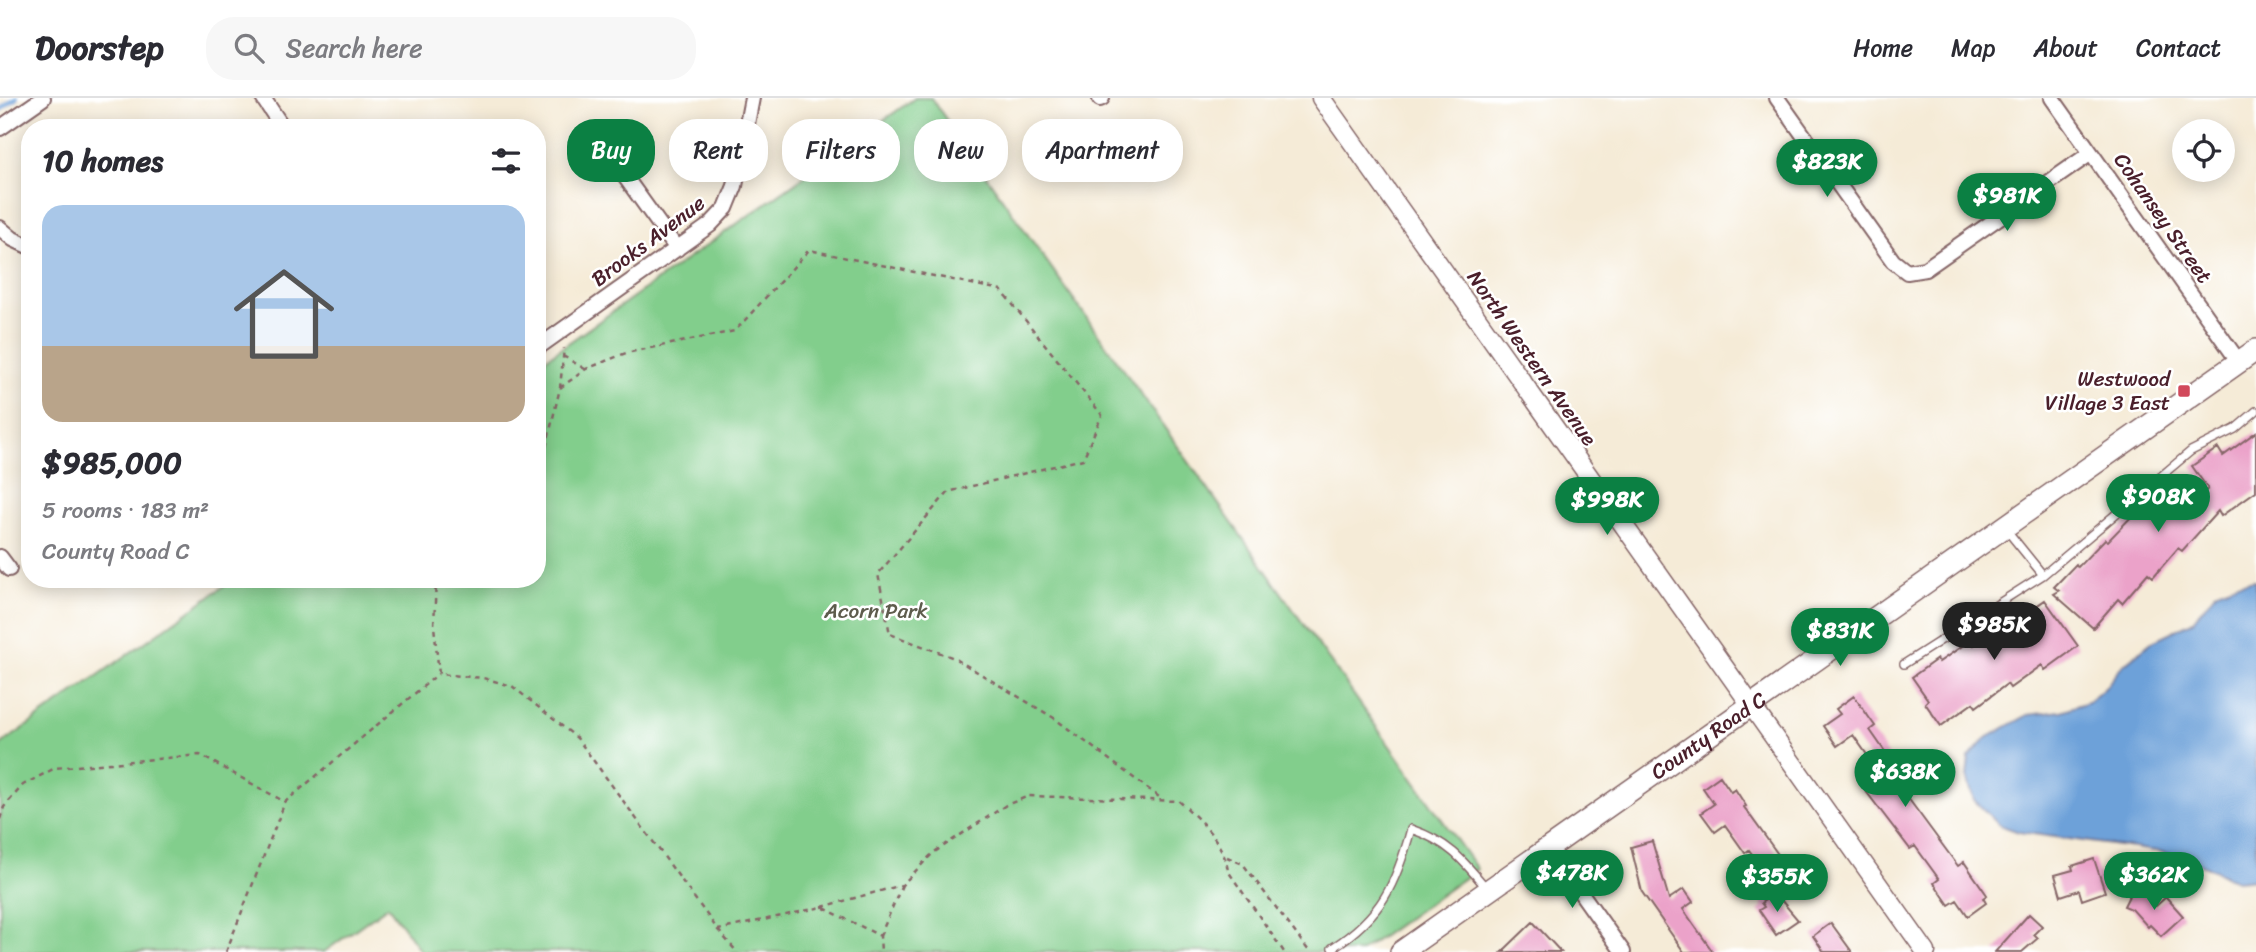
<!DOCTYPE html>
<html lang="en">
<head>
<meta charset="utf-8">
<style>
	body { margin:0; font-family:Sriracha,sans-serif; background:#f7f7f7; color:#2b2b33; height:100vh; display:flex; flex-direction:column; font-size:26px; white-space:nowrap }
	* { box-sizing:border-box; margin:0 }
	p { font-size:23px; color:#7c7c81 }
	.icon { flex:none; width:38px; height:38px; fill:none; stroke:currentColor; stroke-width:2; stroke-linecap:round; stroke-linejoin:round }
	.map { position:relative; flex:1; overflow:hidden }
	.details { position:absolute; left:21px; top:21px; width:525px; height:469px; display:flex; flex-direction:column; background:#fff; border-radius:28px; box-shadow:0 4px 18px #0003 }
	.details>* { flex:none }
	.banner { position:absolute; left:567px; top:21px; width:665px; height:63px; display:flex; gap:14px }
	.tools { position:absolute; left:2172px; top:21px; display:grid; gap:14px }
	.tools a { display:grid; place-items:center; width:63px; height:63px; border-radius:50%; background:#fff; box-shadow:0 4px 18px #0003; font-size:35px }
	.price { position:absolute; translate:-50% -60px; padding:0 16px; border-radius:24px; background:#0b8043; color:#fff; font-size:23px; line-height:46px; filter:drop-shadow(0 2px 4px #0008) }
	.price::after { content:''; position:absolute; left:50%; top:42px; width:21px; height:16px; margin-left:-10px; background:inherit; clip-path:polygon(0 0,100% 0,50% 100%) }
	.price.selected { background:#222; color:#fff }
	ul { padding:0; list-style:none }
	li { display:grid; align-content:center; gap:14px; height:371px; padding:0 21px }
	li span { display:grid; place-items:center; height:217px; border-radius:21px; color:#555 }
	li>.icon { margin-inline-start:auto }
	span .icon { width:126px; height:126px; fill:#fffc; stroke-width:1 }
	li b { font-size:30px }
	h2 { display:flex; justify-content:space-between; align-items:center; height:84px; padding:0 21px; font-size:30px }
	.tag { padding:0 24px; border-radius:28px; background:#fff; box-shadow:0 4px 18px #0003; font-size:24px; line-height:63px }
	.tag.selected { background:#0b8043; color:#fff }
	header { display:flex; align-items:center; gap:42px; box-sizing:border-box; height:98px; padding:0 35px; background:#fff; border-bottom:2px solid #e1e1e2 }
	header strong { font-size:33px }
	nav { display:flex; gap:38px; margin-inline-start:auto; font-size:24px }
	.search { width:490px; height:63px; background:#f7f7f7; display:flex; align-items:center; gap:18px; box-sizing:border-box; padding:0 24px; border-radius:28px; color:#7c7c81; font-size:26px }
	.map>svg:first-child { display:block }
	.green { fill:#82ce8c; stroke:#66765c; stroke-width:2 }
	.water { fill:#6da1d9; stroke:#5c6082; stroke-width:2 }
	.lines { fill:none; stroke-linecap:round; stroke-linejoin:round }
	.stream { stroke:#6da1d9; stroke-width:5 }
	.building { fill:#eba2c9 }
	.service-casing { stroke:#866667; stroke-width:10 }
	.minor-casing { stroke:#866667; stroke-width:18 }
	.tertiary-casing { stroke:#866667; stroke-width:21 }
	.secondary-casing { stroke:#866667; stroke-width:24 }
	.path { stroke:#866667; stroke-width:2.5; stroke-dasharray:5 5; stroke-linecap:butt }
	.service { stroke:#fff; stroke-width:7 }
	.minor { stroke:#fff; stroke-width:14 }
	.tertiary { stroke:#fff; stroke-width:18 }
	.secondary { stroke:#fff; stroke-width:21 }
	.poi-dot { fill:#d1495b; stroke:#fff; stroke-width:2.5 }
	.labels { text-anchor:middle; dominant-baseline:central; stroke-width:5; stroke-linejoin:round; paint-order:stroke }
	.street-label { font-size:21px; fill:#4a1f2b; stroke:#fff }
	.poi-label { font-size:21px; fill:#4a1f2b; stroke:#fff; text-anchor:end }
	.park-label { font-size:21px; fill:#5e5c4d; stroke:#fff }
</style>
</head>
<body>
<header>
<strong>Doorstep</strong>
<div class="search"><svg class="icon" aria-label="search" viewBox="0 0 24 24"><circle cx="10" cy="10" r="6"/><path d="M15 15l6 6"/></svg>Search here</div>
<nav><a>Home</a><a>Map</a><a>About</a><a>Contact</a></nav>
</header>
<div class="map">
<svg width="2256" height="854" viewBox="0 0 2256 854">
	<rect width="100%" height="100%" fill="#fff"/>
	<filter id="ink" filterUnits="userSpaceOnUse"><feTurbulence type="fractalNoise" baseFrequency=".0143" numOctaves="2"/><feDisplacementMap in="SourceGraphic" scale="14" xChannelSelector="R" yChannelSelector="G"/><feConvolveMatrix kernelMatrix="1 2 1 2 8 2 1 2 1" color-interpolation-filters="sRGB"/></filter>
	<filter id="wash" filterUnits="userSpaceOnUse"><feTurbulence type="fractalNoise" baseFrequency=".00686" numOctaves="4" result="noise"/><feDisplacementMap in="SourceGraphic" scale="28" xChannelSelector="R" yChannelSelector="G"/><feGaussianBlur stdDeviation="1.57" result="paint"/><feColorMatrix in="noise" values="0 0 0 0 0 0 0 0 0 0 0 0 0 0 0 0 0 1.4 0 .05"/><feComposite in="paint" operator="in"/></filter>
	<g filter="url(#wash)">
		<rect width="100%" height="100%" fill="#f5ebd7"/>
		<path class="green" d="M915 0H931L1477 771 1360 854H421L388 808 324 854H0V647L234 481H537V267Z"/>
		<path class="water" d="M2256 482V781L2236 783 2206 768 2162 754 2019 734 1999 727 1974 702 1967 679 1969 660 1985 641 2028 617 2061 613 2088 604 2104 591 2122 568 2154 542 2192 524 2217 493 2238 485Z"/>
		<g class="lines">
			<path class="stream" d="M0 12 16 0"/>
		</g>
		<g id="blocks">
			<path class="building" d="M2256 334V393L2221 418 2218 413 2182 453 2178 450 2153 479 2148 475 2122 505 2118 501 2093 530 2054 496 2059 493 2054 489 2076 466 2078 469 2105 441 2108 443 2135 415 2138 417 2164 389 2185 408 2208 391 2192 368 2218 350 2223 358Z
				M2045 502 2078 548 2045 572 2042 567 2010 590 2007 586 1976 609 1973 605 1941 628 1925 605 1928 602 1912 579 1937 561 1939 564 1971 542 1974 547 2006 523 2009 527Z
				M1854 598 1875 628 1870 632 1911 691 1905 696 1958 768 1964 764 1987 797 1983 800 1986 805 1968 818 1957 802 1949 807 1934 785 1939 781 1915 748 1910 751 1865 692 1878 683 1865 664 1870 661 1853 637 1837 648 1823 628 1840 616 1836 611Z
				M1720 678 1731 694 1735 691 1746 708 1744 709 1780 759 1782 757 1794 773 1775 787 1749 752 1745 755 1725 727 1715 734 1701 715 1714 706 1703 690Z
				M1652 743 1669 801 1684 791 1693 804 1683 811 1713 854H1684L1642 794 1631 749Z
				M2094 761 2105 794 2082 802 2079 792 2061 798 2055 777 2073 772 2072 768Z
				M2133 790 2147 798 2156 808 2166 799 2183 818 2161 838 2150 827 2148 829 2132 811 2124 808Z
				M1775 795 1798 822 1776 837 1759 812 1764 809 1761 805Z
				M2029 816 2042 828 2034 836 2038 840 2022 854H1995Z
				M1533 824 1561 854H1502Z
				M1831 825 1852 854H1824L1813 838Z"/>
		</g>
	</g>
	<g filter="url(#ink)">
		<use href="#blocks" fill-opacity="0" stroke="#866667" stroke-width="2"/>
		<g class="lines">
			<defs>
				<path id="service" d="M2005 430 2043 477
					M1904 566 2043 477 2191 353 2235 331 2256 313
					M1335 854 1332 850C1382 818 1396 786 1411 731 1449 744 1463 762 1488 792"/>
				<path id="minor" d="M263 0 283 30
					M1777 0 1893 163 1907 174 1925 171 2091 55
					M2052 0 2239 264
					M1100 1 1102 0
					M0 30 43 0
					M608 55 677 151
					M0 130 13 141 30 149
					M537 250 710 127 726 110 735 88 752 0
					M0 459 9 471
					M1549 750 1623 854"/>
				<path id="tertiary" d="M1321 0 1926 854"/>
				<g id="secondary">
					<path id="s1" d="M1401 854 2256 252"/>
				</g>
			</defs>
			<use href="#service" class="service-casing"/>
			<use href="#minor" class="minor-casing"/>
			<use href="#tertiary" class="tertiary-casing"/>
			<use href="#secondary" class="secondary-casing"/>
			<path class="path" d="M563 258 585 271
				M560 290 586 271 626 255 735 233 809 152 1001 192 1102 317 1083 361 948 394 878 476 890 536 954 560 1054 620 1163 702
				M537 377 541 371 560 290 564 250
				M436 481 434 528 439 576 483 580 512 588 577 640 718 832 822 809 880 838 881 854
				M0 721 4 709 23 687 55 670 200 657 285 704
				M1227 759 1243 766 1309 853 1306 854
				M822 809 902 787 933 755 1006 707 1029 698 1179 703C1200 722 1224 744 1228 773L1284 854
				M718 832 737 854
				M880 838 902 787
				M226 854 285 704 438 576"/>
			<use href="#service" class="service"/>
			<use href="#minor" class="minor"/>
			<use href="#tertiary" class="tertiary"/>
			<use href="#secondary" class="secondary"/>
		</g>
	</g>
	<rect class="poi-dot" x="2177" y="286" width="14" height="14" rx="3.5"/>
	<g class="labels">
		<g class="street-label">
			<text transform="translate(2163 120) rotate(55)">Cohansey Street</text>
			<text transform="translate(648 143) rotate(-37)">Brooks Avenue</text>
			<text transform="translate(1532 260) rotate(55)">North Western Avenue</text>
			<text stroke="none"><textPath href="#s1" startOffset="376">County Road C</textPath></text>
		</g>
		<g class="poi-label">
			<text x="2170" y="281">Westwood<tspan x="2170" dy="24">Village 3 East</tspan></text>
		</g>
		<g class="park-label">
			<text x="876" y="513">Acorn Park</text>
		</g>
	</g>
</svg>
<div class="tools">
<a><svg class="icon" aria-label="locate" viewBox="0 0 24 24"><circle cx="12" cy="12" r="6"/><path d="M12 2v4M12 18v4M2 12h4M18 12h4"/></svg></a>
</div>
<b class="price" style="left:1827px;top:101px">$823K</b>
<b class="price" style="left:2007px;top:135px">$981K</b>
<b class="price" style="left:2158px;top:436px">$908K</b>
<b class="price" style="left:1607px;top:439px">$998K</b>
<b class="price selected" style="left:1994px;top:564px">$985K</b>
<b class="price" style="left:1840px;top:570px">$831K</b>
<b class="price" style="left:1905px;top:711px">$638K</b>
<b class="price" style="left:1572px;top:812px">$478K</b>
<b class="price" style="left:2154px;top:814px">$362K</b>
<b class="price" style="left:1777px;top:816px">$355K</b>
<div class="banner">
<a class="tag selected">Buy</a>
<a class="tag">Rent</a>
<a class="tag">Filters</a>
<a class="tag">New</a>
<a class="tag">Apartment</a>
</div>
<section class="details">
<h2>10 homes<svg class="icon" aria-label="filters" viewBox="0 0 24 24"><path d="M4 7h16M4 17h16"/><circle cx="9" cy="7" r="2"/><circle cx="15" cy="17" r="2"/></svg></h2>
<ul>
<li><span style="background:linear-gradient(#a9c7e8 65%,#b9a48a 0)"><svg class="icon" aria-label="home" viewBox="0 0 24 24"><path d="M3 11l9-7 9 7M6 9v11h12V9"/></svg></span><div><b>$985,000</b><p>5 rooms · 183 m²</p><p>County Road C</p></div></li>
</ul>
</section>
</div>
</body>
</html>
